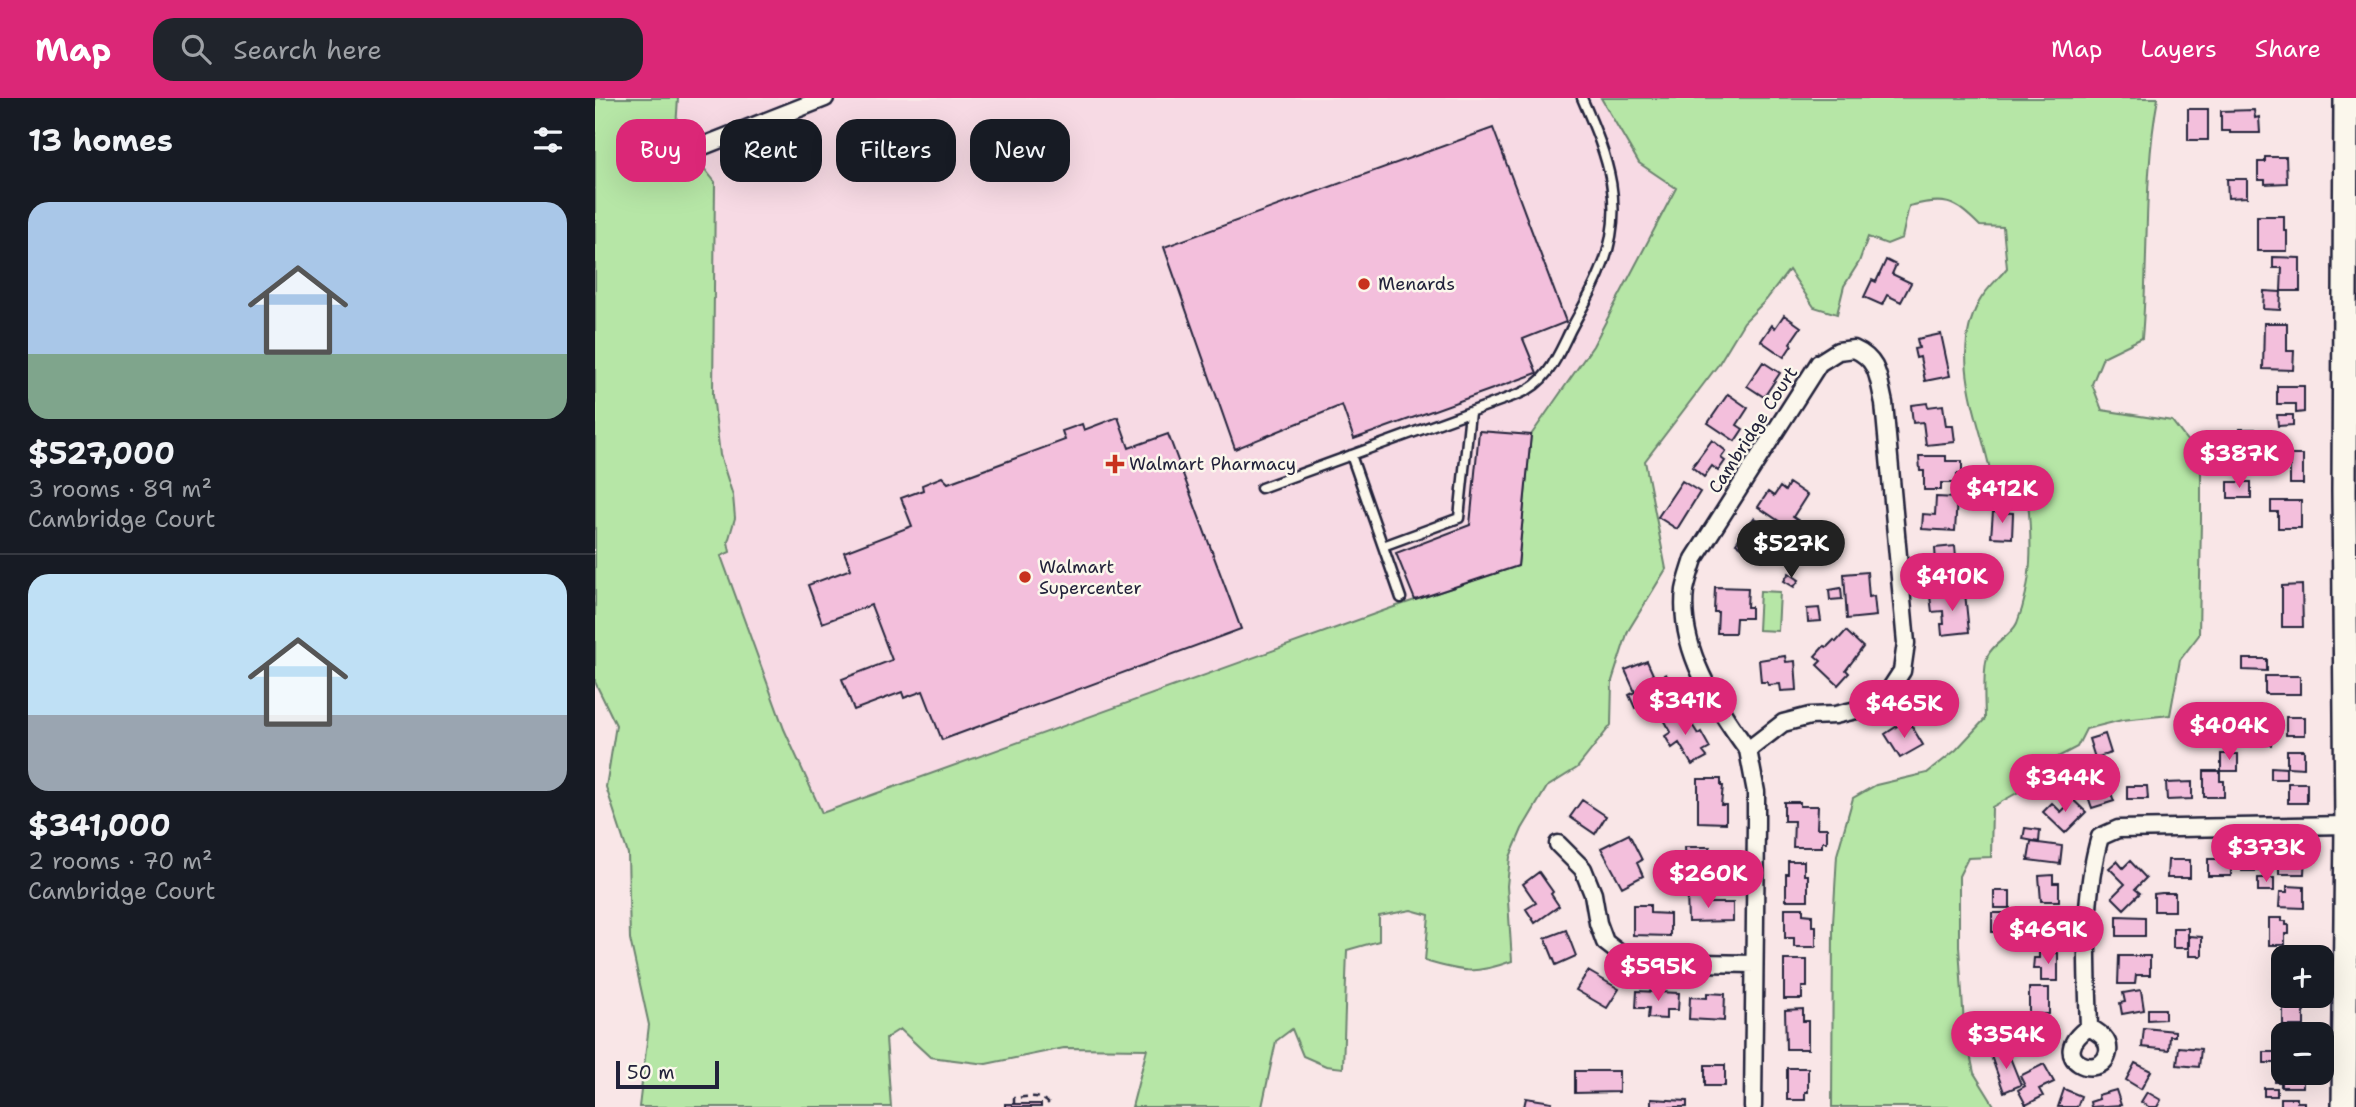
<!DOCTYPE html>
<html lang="en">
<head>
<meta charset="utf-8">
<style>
	body { margin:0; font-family:"Shantell Sans",sans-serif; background:#20242c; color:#f1f3f6; height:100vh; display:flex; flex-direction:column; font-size:26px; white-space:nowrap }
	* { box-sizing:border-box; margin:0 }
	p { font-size:23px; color:#9ea1a6 }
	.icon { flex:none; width:38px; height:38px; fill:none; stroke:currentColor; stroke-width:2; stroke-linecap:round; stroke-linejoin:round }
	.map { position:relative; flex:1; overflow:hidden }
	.details { display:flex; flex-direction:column; background:#171b24; width:595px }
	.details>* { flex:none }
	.top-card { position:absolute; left:21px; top:21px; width:665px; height:63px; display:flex; gap:14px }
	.fabs { position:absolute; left:1676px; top:847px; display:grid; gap:14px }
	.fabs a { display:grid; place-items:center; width:63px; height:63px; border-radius:14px; background:#171b24; box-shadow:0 7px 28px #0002; font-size:35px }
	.scale { position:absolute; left:21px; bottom:18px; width:103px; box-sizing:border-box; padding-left:7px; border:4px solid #22223b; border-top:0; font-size:19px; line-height:24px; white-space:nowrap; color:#22223b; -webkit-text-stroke:5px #fbf7ec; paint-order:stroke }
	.price { position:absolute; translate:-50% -60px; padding:0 16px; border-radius:24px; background:#db2777; color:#fff; font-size:23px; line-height:46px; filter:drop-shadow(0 2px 4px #0008) }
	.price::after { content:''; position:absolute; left:50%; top:42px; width:21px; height:16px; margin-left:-10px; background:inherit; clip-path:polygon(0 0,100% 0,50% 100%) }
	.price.on { background:#222; color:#fff }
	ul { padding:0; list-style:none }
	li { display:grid; align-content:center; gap:14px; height:371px; padding:0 28px }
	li+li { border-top:2px solid #363941 }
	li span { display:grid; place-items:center; height:217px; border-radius:21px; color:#555 }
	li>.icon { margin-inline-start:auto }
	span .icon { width:126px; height:126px; fill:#fffc; stroke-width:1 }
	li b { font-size:30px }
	h2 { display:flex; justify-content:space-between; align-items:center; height:84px; padding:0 28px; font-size:30px }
	.pill { padding:0 24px; border-radius:21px; background:#171b24; box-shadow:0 7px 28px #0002; font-size:24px; line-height:63px }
	.pill.on { background:#db2777; color:#fff }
	header { display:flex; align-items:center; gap:42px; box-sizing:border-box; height:98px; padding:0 35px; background:#db2777; color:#fff }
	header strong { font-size:33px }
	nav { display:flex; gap:38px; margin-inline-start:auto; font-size:24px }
	.search { width:490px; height:63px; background:#20242c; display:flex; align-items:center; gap:18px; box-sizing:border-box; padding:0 24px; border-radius:21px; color:#9ea1a6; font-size:26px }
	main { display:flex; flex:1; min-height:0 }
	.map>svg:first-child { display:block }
	.built { fill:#f7dae4 }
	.green { fill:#b6e6a6; stroke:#6c8470; stroke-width:2 }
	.building { fill:#f3bfdc; stroke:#22223b; stroke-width:2 }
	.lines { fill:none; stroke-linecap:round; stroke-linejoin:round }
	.lane-casing { stroke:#22223b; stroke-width:13 }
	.street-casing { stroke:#22223b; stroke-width:21 }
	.secondary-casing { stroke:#22223b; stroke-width:28 }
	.path { stroke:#22223b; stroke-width:2.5; stroke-dasharray:7 5; stroke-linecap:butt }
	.lane { stroke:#fbf7ec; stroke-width:8 }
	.street { stroke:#fbf7ec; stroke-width:16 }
	.secondary { stroke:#fbf7ec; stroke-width:23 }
	.poi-dot { fill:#c8321e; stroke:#fbf7ec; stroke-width:2.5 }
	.labels { text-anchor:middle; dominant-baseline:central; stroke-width:5; stroke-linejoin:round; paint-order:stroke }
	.poi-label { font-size:18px; fill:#22223b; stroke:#fbf7ec; text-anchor:start }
	.street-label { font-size:18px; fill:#22223b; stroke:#fbf7ec }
</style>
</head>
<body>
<header>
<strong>Map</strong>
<div class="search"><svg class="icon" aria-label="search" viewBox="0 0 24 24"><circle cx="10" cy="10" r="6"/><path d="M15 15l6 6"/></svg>Search here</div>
<nav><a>Map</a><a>Layers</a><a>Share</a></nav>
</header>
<main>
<section class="details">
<h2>13 homes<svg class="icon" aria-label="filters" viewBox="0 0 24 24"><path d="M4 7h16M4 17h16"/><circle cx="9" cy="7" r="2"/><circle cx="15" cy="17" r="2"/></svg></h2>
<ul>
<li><span style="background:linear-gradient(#a9c7e8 70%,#7fa58c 0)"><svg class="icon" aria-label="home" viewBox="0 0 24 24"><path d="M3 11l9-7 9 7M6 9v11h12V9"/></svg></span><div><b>$527,000</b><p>3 rooms · 89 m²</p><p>Cambridge Court</p></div></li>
<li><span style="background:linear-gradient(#bfe0f5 65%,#9aa5b1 0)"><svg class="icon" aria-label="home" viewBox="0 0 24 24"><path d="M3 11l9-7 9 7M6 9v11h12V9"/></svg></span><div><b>$341,000</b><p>2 rooms · 70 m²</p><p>Cambridge Court</p></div></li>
</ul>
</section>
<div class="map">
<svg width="1761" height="1009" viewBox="0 0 1761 1009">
	<rect width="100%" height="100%" fill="#f9e6e7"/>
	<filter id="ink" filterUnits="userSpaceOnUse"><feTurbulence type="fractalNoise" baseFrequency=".0143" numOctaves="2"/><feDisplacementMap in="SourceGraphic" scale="14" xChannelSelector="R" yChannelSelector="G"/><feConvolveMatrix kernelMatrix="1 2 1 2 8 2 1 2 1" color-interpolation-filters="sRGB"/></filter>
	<g filter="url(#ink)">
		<path class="built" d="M83 0H1006L1044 65 1081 89 998 248 936 337 923 468 799 509 227 716 189 631 126 457 140 420 138 398 125 357 118 297 120 84 90 68 80 44Z"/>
		<path class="green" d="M0 0H83L80 44 90 68 108 69 120 84 118 297 125 357 138 398 140 420 133 444 135 454 126 458 189 631 227 715 799 509 923 468 936 337 998 248 1081 90 1044 65 1006 0H1563C1548 79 1554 160 1547 240L1508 259 1497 286 1507 312 1577 323 1606 361V421L1604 537 1585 562 1575 617 1527 622 1491 631 1482 649 1457 662 1436 687 1397 709 1396 759 1373 760 1364 778V848L1369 927 1379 975 1400 1009H1237L1238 825 1242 757 1258 700 1281 687 1332 675 1361 652 1390 621C1390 607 1387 569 1393 557 1399 545 1416 538 1422 525 1438 485 1437 445 1433 403L1400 399C1393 336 1350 266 1384 204 1390 192 1403 181 1412 170L1408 129 1385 128C1359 102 1350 99 1314 108L1307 140 1292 146 1273 139 1264 164 1249 188 1242 216 1219 209 1194 172 1171 202 1149 224 1123 267 1050 363 1071 471 1033 533 1017 583 1016 627 982 670 952 689 927 731 915 759 912 788 917 863C879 877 867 874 830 863L834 817 816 812 784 818V843L752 852 748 970 731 968 708 958 697 931 681 943 667 1009H537L552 951 469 950 391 966 335 959 305 931 291 940 296 1009H44L54 927 35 841 33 756 11 689 21 627 0 584Z
			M1165 493 1185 494 1183 533 1163 532Z"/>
		<path class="building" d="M1593 11H1613V42H1593Z
			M1659 12 1660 20 1664 19 1665 35H1635V33H1626V13Z
			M898 30 971 224 928 241 942 275 759 341 747 307 640 351 569 149Z
			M1670 59H1691L1692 85 1670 86V82H1663V64H1670Z
			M1632 81H1652V99L1633 100Z
			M1662 118H1689V133H1692V153H1662Z
			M1678 159 1705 160V193H1686L1687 170H1678Z
			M1291 162 1301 167 1297 176 1316 185 1306 204 1292 197 1287 207 1269 199 1277 182 1281 184Z
			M1669 193 1686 194 1685 212 1668 211Z
			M1189 217 1206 229 1195 245 1197 247 1189 259 1166 243 1177 227 1180 230Z
			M1669 225H1692V253H1699L1698 272 1668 271Z
			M1346 236 1355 278 1330 283 1325 259 1321 260 1319 251 1324 250 1322 241Z
			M1168 264 1185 275 1169 299 1152 288Z
			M1682 288H1709V314L1701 315V306H1682Z
			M1133 296 1153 310 1142 327 1148 331 1140 343 1113 325Z
			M1332 305 1333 309 1348 307 1351 328H1358L1360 344 1331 347 1328 324 1318 325 1316 307Z
			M1682 317H1698V327L1683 328Z
			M523 319 534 350 573 336 646 531 347 642 328 593 309 600 307 594 259 612 247 581 297 562 276 507 227 525 213 487 256 471 249 454 317 428 306 400 328 392 327 387 347 379 353 385 470 342 467 333 487 326 489 332Z
			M1645 331H1660V341H1646Z
			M884 333 936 337 923 468 820 502 801 455 875 427Z
			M1117 342 1131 353 1126 360 1130 363 1123 373 1117 368 1109 379 1097 369Z
			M1652 357H1674V374H1652Z
			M1695 357H1708V386H1695Z
			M1324 358H1351V363H1367V376H1362V385H1346V392H1329V373H1325Z
			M1087 383 1105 394 1082 431 1063 419Z
			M1633 384H1656V400H1633Z
			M1194 385 1212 397 1198 419 1204 423 1197 432 1163 409 1173 394 1179 398 1185 389 1190 393Z
			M1341 399 1362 400 1360 433 1327 431 1328 416 1340 417Z
			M1676 403H1706V430H1683V414H1676Z
			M1398 414 1418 415 1417 440 1396 439Z
			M1159 420 1181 436 1171 451 1162 445 1155 455 1141 445Z
			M1360 448 1363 481 1333 485 1331 466 1341 465 1340 450Z
			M1272 474 1274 499 1279 498 1281 518 1252 521 1249 476Z
			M1194 475 1204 482 1199 489 1189 483Z
			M1707 487 1708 529H1687V488Z
			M1120 489 1153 490 1152 509H1156V520H1141L1140 535H1122L1123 514H1119Z
			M1246 490 1247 501 1235 502 1234 492Z
			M1370 495 1374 534 1347 537 1346 526H1349L1348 513 1337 514 1335 498Z
			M1224 510 1226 523 1213 524 1212 511Z
			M1251 533 1268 549 1251 572 1254 575 1243 587 1222 567 1226 563 1220 558 1229 548 1232 549 1239 542 1241 544Z
			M1190 558 1191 564 1200 563 1202 592 1186 593 1185 586 1173 587 1172 584H1166L1164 562Z
			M1648 561H1672V573L1648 572Z
			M1052 563 1060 581 1071 576 1079 592 1040 610 1034 597 1040 594 1030 572Z
			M1670 578H1705V596H1670Z
			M1081 609 1092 627 1096 625 1103 636 1106 634 1115 650 1108 654 1112 659 1097 667 1084 645 1077 650 1070 638 1076 634 1067 618Z
			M1691 619H1710V637H1691Z
			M1677 623 1676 647H1662L1661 624Z
			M1307 625 1311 631 1316 627 1328 647 1305 660 1290 636Z
			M1510 636 1516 655 1500 660 1494 641Z
			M1692 652H1709V670L1692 669Z
			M1626 656H1643V673H1626Z
			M1676 669 1691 670V681H1676Z
			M1609 673H1625V683H1629V699H1609Z
			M1508 674 1519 703 1497 710 1487 681Z
			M1103 681H1126V688H1128L1126 707H1131V725L1103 724Z
			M1597 684V701L1572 702 1571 685Z
			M1693 685H1712V705H1693Z
			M1532 688H1552L1553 701H1532Z
			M1472 696 1491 714 1470 735 1448 714 1457 705 1466 714 1473 707 1466 701Z
			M987 702 1011 718 1000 736 975 719Z
			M1189 704H1205V708H1223L1222 730H1232V744H1227V749H1198L1199 723H1189Z
			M1430 730 1445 732 1444 744 1428 741Z
			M1034 736 1047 762 1042 765 1048 778 1027 789 1006 750Z
			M1436 744 1467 748 1465 766 1433 762Z
			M1090 749H1115V768H1091Z
			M1647 755H1666V773H1647Z
			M1684 755 1710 756 1709 776H1684Z
			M1613 761H1636V778H1613Z
			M1573 762H1595V780H1572Z
			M1193 763H1209V777H1213V802H1191V776H1193Z
			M1522 763 1528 770 1535 763 1551 780 1540 791 1545 795 1529 811 1517 799 1530 786 1514 770Z
			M944 774 958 794 956 796 964 808 940 825 931 811 941 805 928 786Z
			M1458 777V785H1464V803H1446L1444 778Z
			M1663 780H1679V793H1663Z
			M1692 788 1709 789V810L1684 809 1685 794H1692Z
			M1399 793H1415V810H1399Z
			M1092 795H1111V805H1138V823L1093 824Z
			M1567 795H1580V813H1559V796Z
			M1038 807H1055V815L1075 816V838L1038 837Z
			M1190 810H1208V816L1217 817V828H1221V849H1199V840H1190Z
			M1397 815H1415V834H1397Z
			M1522 818 1550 819V838H1522Z
			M1674 820H1687V823H1691V827H1694V836H1690V847H1674Z
			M1435 823H1464V844H1436Z
			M1578 830H1593V850H1578Z
			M971 832 981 858 961 867 950 840Z
			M1594 838 1607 839V858H1594Z
			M1444 854 1463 855V883H1446V871H1438L1439 860H1444Z
			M1524 858H1555V877H1541L1540 886H1523Z
			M1189 862H1212V889H1207V901H1189Z
			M1684 868H1689V885H1684Z
			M993 873 1024 891 1012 910 981 892Z
			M1434 890H1454V916H1434Z
			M1546 892 1549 912 1527 916 1525 905 1530 904 1528 895Z
			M1042 893 1084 895 1083 912H1071V921L1053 920 1054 910H1041Z
			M1112 895 1130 896 1129 923 1094 921 1095 899 1112 900Z
			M1688 905H1709V928H1688Z
			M1208 911V923H1213V951H1191L1190 912Z
			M1553 911H1570V921L1553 922Z
			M1549 930 1580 933V938H1575L1574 952 1547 949Z
			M1584 949 1606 951 1604 969 1582 967Z
			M1412 952 1426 987 1409 994 1396 958Z
			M1669 954H1683L1682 965H1669Z
			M1540 965 1556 973 1546 991 1531 982Z
			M1449 966 1459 984 1444 991 1448 998 1431 1007 1423 992 1430 988 1425 978Z
			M1110 967H1130V988H1110Z
			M1680 969H1689V975H1708V989H1686V984H1680Z
			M1192 970H1213V994H1210V1002H1192Z
			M980 973H1024V994L980 995Z
			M1669 990H1682V998H1669Z
			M1469 991 1486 998 1482 1009H1463Z
			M1521 992 1526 1007 1496 1009 1495 1004 1504 1001 1503 997Z
			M1552 994 1566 1002 1562 1009H1554L1546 1004Z
			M931 1000 957 1004 956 1009H929Z
			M1686 1000H1702V1004H1709V1009H1686Z
			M1056 1001 1092 1003V1009H1056Z
			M410 1006H446V1009H410Z"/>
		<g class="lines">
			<defs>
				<path id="lane" d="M756 357 806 500
					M666 390 924 296C953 285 963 257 976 231 986 212 997 194 1005 174 1033 110 1013 60 987 0
					M788 448 864 420 875 314"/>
				<path id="street" d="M98 52 230 0
					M1259 251C1284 262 1283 280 1289 305L1311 545 1307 573 1292 596 1270 610 1240 617 1215 618 1188 625 1153 652C1120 607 1083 551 1090 492 1092 482 1096 471 1099 461L1224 265 1243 253Z
					M1153 652 1161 694V725L1158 1009
					M963 746 988 771 998 796 1003 825 1010 844 1028 858 1052 864 1159 866
					M1494 929C1492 867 1487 800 1505 739L1523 731 1752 727
					M1494 929C1504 935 1515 941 1513 954 1507 985 1448 961 1494 929Z"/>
				<path id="secondary" d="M1749 1009 1752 727 1749 393 1751 0"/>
			</defs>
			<use href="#lane" class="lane-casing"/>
			<use href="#street" class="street-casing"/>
			<use href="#secondary" class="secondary-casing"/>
			<path class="path" d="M419 1006V1000C432 999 448 995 456 1009"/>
			<use href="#lane" class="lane"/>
			<use href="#street" class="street"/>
			<use href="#secondary" class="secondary"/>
		</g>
	</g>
	<g class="poi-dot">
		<circle cx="769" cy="186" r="7"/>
		<path d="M516.5 355.5h7v7h7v7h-7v7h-7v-7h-7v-7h7z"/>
		<circle cx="430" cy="479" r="7"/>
	</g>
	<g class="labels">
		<g class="poi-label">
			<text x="783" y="186">Menards</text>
			<text x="534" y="366">Walmart Pharmacy</text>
			<text x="444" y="469">Walmart<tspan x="444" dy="21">Supercenter</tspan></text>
		</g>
		<g class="street-label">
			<text transform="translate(1158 332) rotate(-57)">Cambridge Court</text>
		</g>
	</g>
</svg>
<div class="fabs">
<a>+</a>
<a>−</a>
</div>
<div class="scale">50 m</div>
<b class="price" style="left:1644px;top:392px">$387K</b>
<b class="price" style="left:1407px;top:427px">$412K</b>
<b class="price on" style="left:1196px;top:482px">$527K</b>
<b class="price" style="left:1357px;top:515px">$410K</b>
<b class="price" style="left:1090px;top:639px">$341K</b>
<b class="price" style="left:1309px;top:642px">$465K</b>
<b class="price" style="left:1634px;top:664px">$404K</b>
<b class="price" style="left:1470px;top:716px">$344K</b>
<b class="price" style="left:1671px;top:786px">$373K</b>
<b class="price" style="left:1113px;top:812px">$260K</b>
<b class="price" style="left:1453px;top:868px">$469K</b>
<b class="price" style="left:1063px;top:905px">$595K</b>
<b class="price" style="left:1411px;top:973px">$354K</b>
<div class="top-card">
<a class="pill on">Buy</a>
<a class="pill">Rent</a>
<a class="pill">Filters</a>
<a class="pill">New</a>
</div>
</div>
</main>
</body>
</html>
